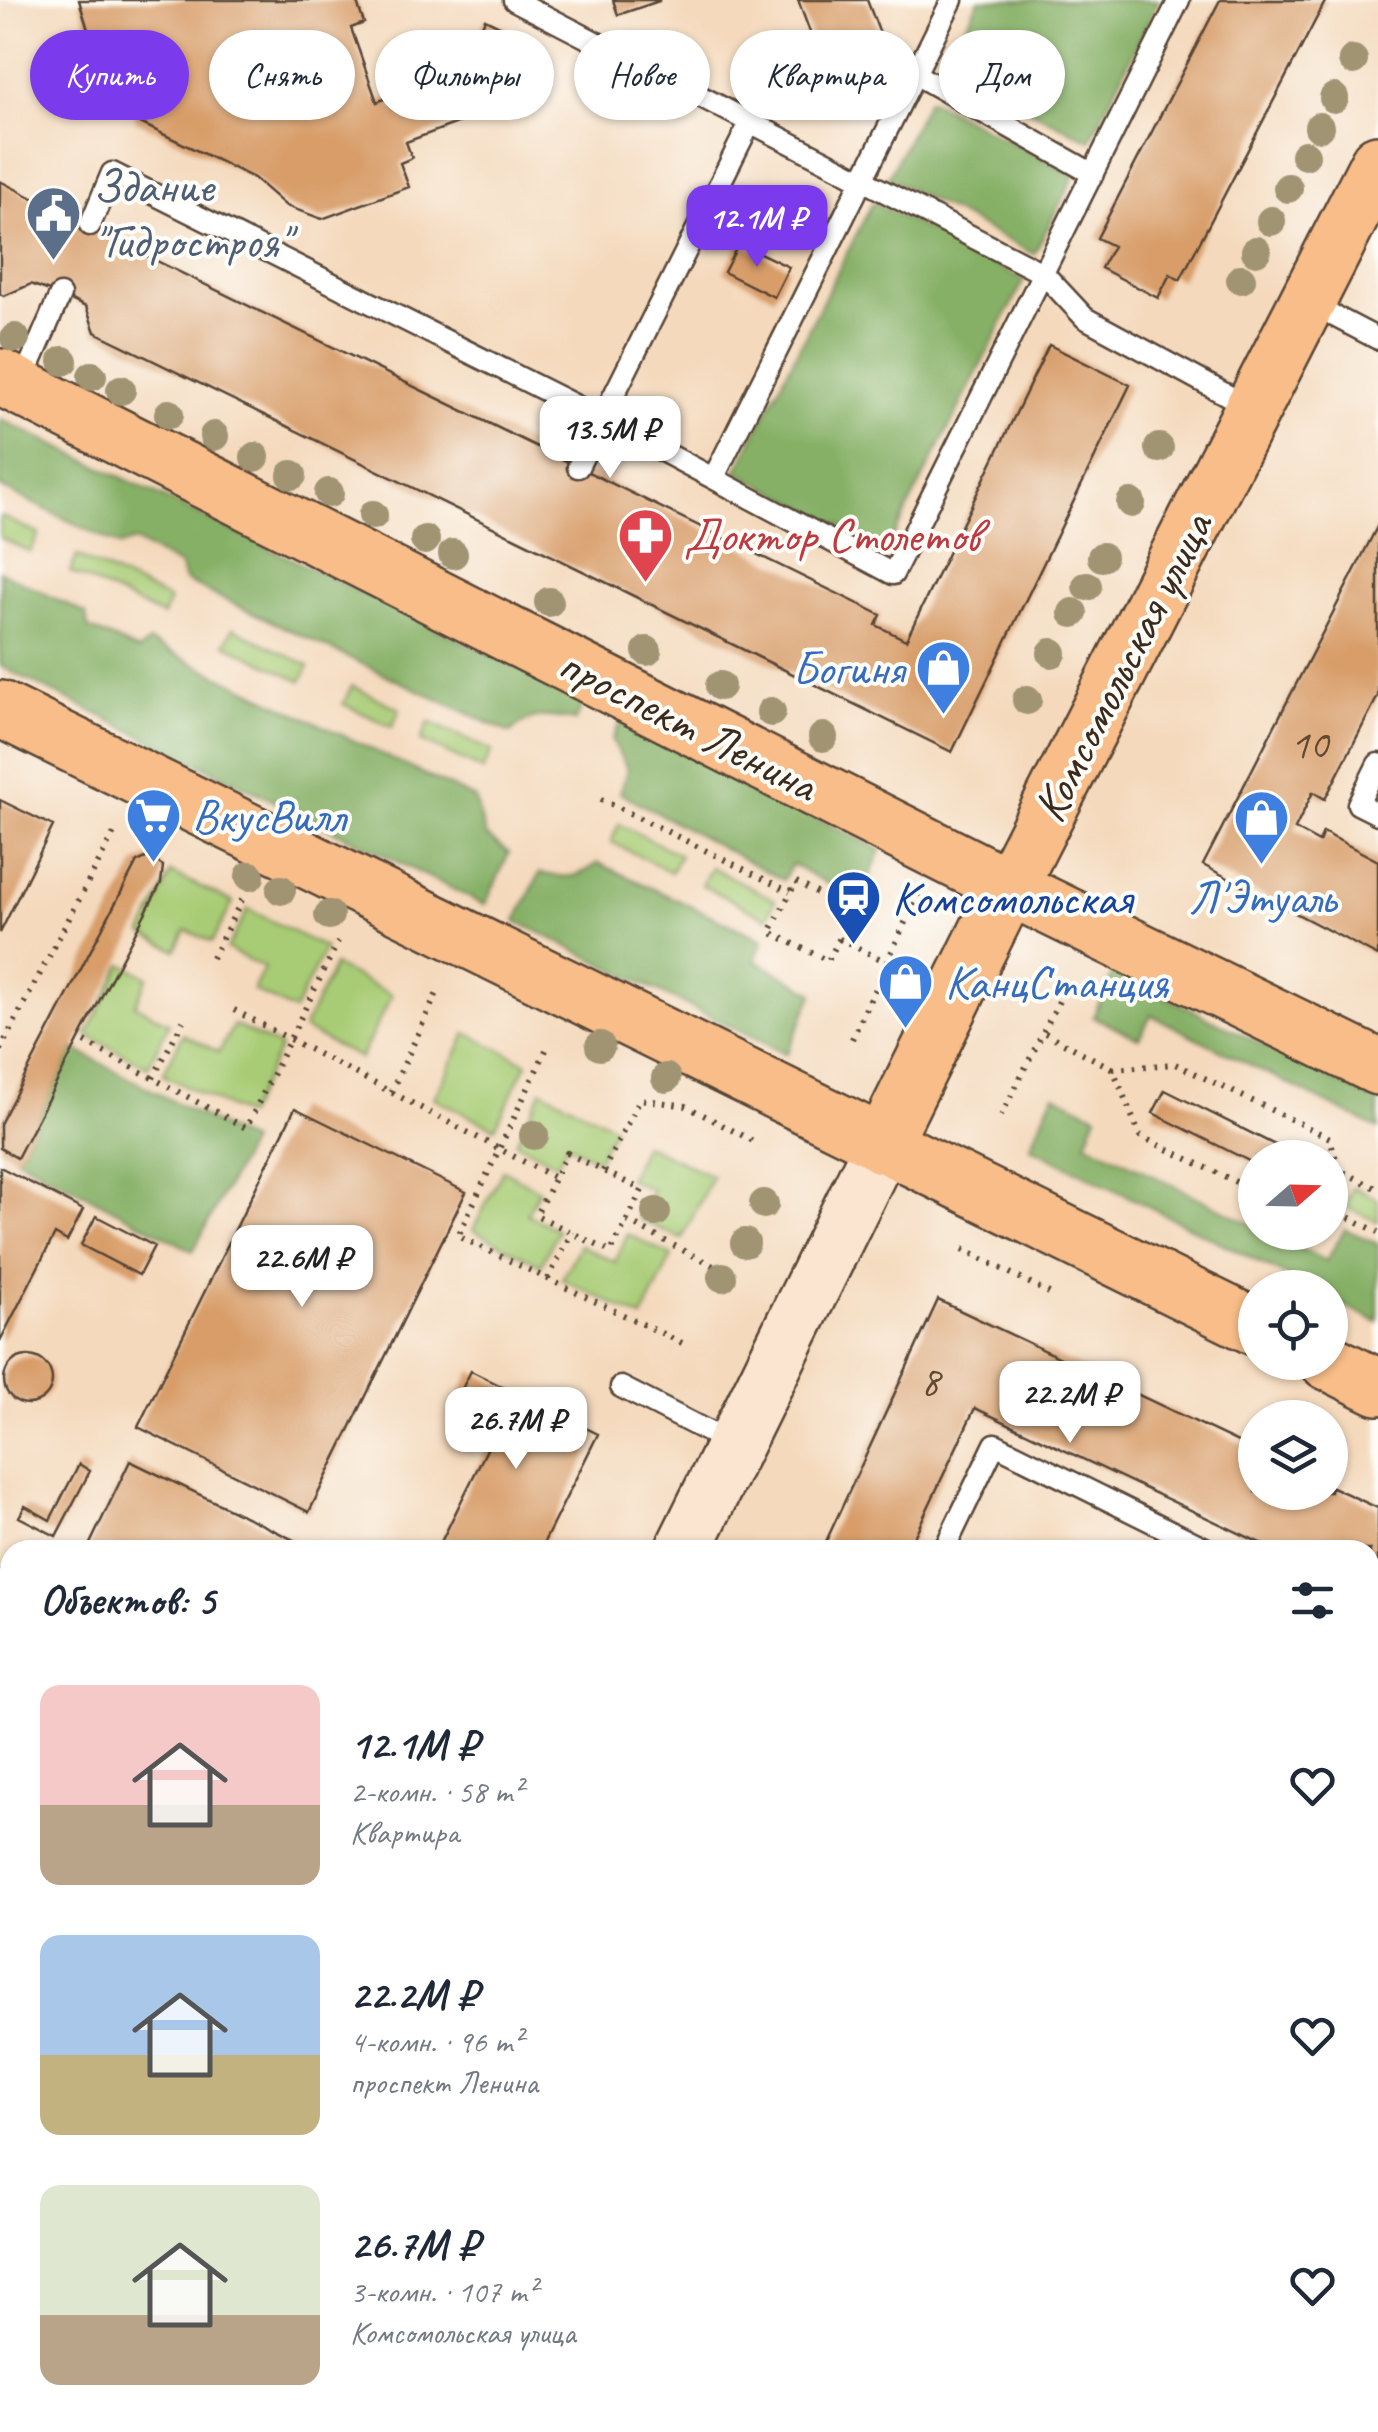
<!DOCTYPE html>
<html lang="ru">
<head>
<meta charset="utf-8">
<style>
	body { margin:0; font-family:Caveat,sans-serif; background:#f2f2f3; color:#1f2937; height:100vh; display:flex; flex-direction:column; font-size:38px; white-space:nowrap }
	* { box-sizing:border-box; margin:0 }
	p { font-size:32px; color:#747a83 }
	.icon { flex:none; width:55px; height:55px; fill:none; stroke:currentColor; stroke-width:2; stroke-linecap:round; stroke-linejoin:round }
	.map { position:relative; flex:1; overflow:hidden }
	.side { position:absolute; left:0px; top:1540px; width:1380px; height:892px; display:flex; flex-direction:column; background:#fff; border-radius:30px 30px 0 0; box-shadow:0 2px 8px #0004 }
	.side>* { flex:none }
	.guide { position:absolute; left:30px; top:30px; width:1320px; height:90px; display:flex; gap:20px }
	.needle { width:65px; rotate:70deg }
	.fabs { position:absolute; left:1238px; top:1140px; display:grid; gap:20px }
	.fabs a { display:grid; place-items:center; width:110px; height:110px; border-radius:50%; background:#fff; box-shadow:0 2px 8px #0004; font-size:50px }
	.price { position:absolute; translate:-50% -85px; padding:0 22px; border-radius:20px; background:#fff; color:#222; font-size:32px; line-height:65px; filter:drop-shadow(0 2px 5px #0008) }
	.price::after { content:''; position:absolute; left:50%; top:60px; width:30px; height:22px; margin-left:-15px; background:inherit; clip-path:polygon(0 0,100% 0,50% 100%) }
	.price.active { background:#7c3aed; color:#fff }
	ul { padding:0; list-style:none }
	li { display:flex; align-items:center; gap:30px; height:250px; padding:0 40px }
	li span { display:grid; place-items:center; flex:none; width:280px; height:200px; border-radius:20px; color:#555 }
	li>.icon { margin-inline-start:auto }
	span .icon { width:120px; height:120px; fill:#fffc; stroke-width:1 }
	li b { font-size:42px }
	h2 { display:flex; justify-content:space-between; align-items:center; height:120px; padding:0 40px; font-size:42px }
	.pill { padding:0 35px; border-radius:45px; background:#fff; box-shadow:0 2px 8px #0004; font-size:35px; line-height:90px }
	.pill.active { background:#7c3aed; color:#fff }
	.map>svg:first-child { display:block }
	.green { fill:#a8cc75; stroke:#727b4a; stroke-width:2.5 }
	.forest { fill:#86b066; stroke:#606d42; stroke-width:2.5 }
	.building { fill:#d89d69 }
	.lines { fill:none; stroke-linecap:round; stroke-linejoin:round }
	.lane-casing { stroke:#574436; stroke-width:25 }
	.street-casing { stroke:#574436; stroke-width:45 }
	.secondary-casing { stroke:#574436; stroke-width:60 }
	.primary-casing { stroke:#574436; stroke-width:60 }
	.path { stroke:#574436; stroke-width:6; stroke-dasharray:2.5 8; stroke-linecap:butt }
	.lane { stroke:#fff; stroke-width:20 }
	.street { stroke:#fff; stroke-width:40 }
	.secondary { stroke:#fce5d0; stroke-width:55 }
	.primary { stroke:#f8bd89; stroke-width:55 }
	.tree { fill:#a09473 }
	.labels { text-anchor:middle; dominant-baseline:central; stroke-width:8; stroke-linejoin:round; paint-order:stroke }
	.number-label { font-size:42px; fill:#624731 }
	.service-label { font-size:48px; fill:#4e5e75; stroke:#fdfcf7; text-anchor:start }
	.health-label { font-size:48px; fill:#be3a42; stroke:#fdfcf7; text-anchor:start }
	.street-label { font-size:48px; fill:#3b2a1e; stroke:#fdfcf7 }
	.shop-label { font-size:48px; fill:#366cbe; stroke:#fdfcf7; text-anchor:start }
	.transit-label { font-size:48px; fill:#164399; stroke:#fdfcf7; text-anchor:start }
</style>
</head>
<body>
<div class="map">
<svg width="1378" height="2432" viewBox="0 0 1378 2432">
	<rect width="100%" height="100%" fill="#fdfcf7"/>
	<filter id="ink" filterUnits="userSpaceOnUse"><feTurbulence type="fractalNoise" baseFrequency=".01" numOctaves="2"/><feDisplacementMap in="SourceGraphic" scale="20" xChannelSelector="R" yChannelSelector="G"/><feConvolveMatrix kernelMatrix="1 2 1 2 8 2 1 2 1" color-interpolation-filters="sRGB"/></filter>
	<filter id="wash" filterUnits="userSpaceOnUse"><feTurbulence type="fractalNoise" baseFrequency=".0048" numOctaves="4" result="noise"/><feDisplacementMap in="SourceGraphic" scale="40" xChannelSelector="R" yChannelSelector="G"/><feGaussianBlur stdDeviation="2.25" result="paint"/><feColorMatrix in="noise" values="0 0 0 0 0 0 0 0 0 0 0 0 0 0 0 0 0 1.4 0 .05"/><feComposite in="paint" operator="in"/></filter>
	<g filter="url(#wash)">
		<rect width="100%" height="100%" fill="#f4d9bc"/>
		<path class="green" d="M0 516 39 534 30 552 0 538Z
			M77 556 170 600 163 616 70 572Z
			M233 628 309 666 301 681 225 644Z
			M352 686 400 709 392 727 343 704Z
			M429 722 492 751 483 770 421 741Z
			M619 824 680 855 671 872 611 842Z
			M711 867 775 900 767 918 702 885Z
			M171 873 233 902 212 942 186 930 176 950 143 934Z
			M248 909 325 948 294 1011 253 990 264 968 227 949Z
			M122 964 148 977 135 1005 169 1023 148 1067 87 1035Z
			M334 966 392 995 360 1058 303 1029Z
			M234 1025 280 1047 246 1116 163 1075 183 1034 219 1052Z
			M467 1033 527 1063 495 1128 434 1098Z
			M542 1090 614 1127 597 1160 567 1144 557 1164 516 1142Z
			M644 1144 712 1176 682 1239 638 1219 652 1190 628 1179Z
			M503 1170 539 1190 527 1214 558 1230 541 1265 473 1230Z
			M1353 1187 1378 1199V1222L1345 1206Z
			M628 1234 672 1256 642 1318 562 1279 580 1245 615 1262Z"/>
		<path class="forest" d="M979 0H1159L1090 140 945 68Z
			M928 99 1075 175 1034 254 888 178Z
			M873 202 1024 280 887 549 736 472Z
			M0 419 585 700 575 721C546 715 533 712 510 733L185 581 180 566 134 541 120 546 0 487Z
			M0 571 86 614 88 628 138 651 149 642 475 799 486 836 509 853 485 905 0 666Z
			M621 721 881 850 859 901 792 864 783 880 620 793 627 769 612 740Z
			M598 863 763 940 755 960 814 993 786 1054 516 921 540 873C564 879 578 879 598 863Z
			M1114 971 1378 1102V1129L1151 1015 1139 1038 1093 1017Z
			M74 1049 250 1142 193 1251 17 1158Z
			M1054 1094 1097 1115 1086 1142 1255 1226V1232L1269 1233 1326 1261 1345 1229 1378 1244V1322L1330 1298V1288L1309 1287 1030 1147Z"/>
		<g id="blocks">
			<path class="building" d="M79 0H356L364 23 351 28 377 102 389 97 393 109 455 85 485 19 504 28 463 121 406 142 412 158 400 163 409 187 322 219 286 206 254 178 136 121 122 83 106 88Z
				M613 0H659V1L618 15Z
				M798 0H867L882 39 821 62Z
				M1220 0H1326L1180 280 1170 274 1158 298 1101 268 1113 246 1097 238Z
				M0 181 118 242 881 615 876 625 906 640 1049 345 1130 385 952 752 95 332 86 307 60 295 31 284 4 296 0 294Z
				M739 243 789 267 774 297 724 272Z
				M1378 525V696L1325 799 1313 792 1295 829 1319 842 1323 832 1378 861V956L1203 865Z
				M0 800 53 826 0 933Z
				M148 857 163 866 161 883 17 1158 0 1148V1124L137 862Z
				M1165 1090 1301 1158H1255V1164L1153 1113Z
				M295 1108 466 1192 309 1512 138 1427Z
				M0 1167 83 1210 67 1241 55 1234 0 1341Z
				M96 1216 154 1246 139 1275 81 1245Z
				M938 1300 1255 1450V1492H1330V1486L1378 1508V1599L1370 1595V1550H1275L975 1408 908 1550H822Z
				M4 1380a24 24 0 1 1 48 0a24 24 0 1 1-48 0Z
				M471 1371 598 1434 540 1550H437L498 1427 454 1405Z
				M130 1461 296 1541 291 1550H87Z
				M79 1464 90 1471 56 1536 19 1517 25 1506 50 1520Z
				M0 1695 10 1701V2085L0 2079Z
				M705 2422H796L818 2432H701Z
				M1185 2422H1268L1264 2432H1181Z"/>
		</g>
	</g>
	<g filter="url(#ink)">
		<use href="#blocks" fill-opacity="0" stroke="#574436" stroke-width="2.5"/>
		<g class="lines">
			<defs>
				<path id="lane" d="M514 0 1044 274 1085 318 1249 407
					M915 74 1093 174
					M90 225 112 173 602 419 893 574 1179 0
					M1309 303 1378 339
					M21 385 60 295
					M578 467 750 123
					M714 477 952 0
					M1378 764 1358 804 1378 814
					M621 1387 734 1445
					M944 1550 995 1444 1209 1550
					M0 1581 10 1586
					M1370 1630 1378 1634
					M1370 1808 1378 1812
					M899 2422 920 2432
					M1340 2422 1360 2432
					M652 2432 656 2422
					M1139 2432 1143 2422"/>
				<path id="street" d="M1370 2339 1378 2323
					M1326 2432 1330 2422"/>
				<path id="secondary" d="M683 1550 882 1145
					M0 2209 10 2214
					M387 2422 407 2432
					M293 2432 295 2422"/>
				<path id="primary" d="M0 377 1009 887 1378 1067
					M0 709 1255 1327
					M882 1145 1009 887 1378 163
					M1328 1362 1378 1387"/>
			</defs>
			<use href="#lane" class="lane-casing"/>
			<use href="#street" class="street-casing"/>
			<use href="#secondary" class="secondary-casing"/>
			<use href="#primary" class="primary-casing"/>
			<path class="path" d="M601 799 790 892
				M796 882 853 912 828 961 770 932Z
				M839 939 887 962
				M212 958 245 894
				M234 1010 555 1178
				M1045 1033 1113 1069
				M852 1039 918 894
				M85 1042 246 1128 338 942
				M0 1050 116 829
				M546 1050 458 1236 682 1343
				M153 1078 183 1021
				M391 1092 437 993
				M1001 1116 1061 997
				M567 1153 642 1190 611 1252 536 1215Z
				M603 1171 640 1099 686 1106 755 1142
				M1255 1191 1140 1136 1113 1069 1175 1064 1330 1138 1339 1170 1378 1189
				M1330 1191 1339 1170
				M1330 1208 1378 1232
				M627 1221 719 1269
				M963 1249 1055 1296
				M548 1279 572 1232"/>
			<use href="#lane" class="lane"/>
			<use href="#street" class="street"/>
			<use href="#secondary" class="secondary"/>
			<use href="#primary" class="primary"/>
		</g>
		<g class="tree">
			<circle cx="1353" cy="60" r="15"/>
			<circle cx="1334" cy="98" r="15"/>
			<circle cx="1319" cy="127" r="15"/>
			<circle cx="1305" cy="155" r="15"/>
			<circle cx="1288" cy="188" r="15"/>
			<circle cx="1271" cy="221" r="15"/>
			<circle cx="1256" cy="251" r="15"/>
			<circle cx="1241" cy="279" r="15"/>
			<circle cx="15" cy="338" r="15"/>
			<circle cx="63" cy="361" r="15"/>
			<circle cx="92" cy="376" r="15"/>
			<circle cx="121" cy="390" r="15"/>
			<circle cx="169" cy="414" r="15"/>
			<circle cx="214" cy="436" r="15"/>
			<circle cx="1159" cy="448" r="15"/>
			<circle cx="255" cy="457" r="15"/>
			<circle cx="292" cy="475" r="15"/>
			<circle cx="329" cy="493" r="15"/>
			<circle cx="1131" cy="503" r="15"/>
			<circle cx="373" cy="515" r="15"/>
			<circle cx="425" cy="540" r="15"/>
			<circle cx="453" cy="554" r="15"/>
			<circle cx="1102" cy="557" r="15"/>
			<circle cx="1087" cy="586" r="15"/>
			<circle cx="549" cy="602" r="15"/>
			<circle cx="1073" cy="613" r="15"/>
			<circle cx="647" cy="651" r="15"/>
			<circle cx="1052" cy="653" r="15"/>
			<circle cx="720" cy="686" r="15"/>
			<circle cx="1027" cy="700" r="15"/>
			<circle cx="771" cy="712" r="15"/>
			<circle cx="823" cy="737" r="15"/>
			<circle cx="250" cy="876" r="15"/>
			<circle cx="281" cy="890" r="15"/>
			<circle cx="329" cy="915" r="15"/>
			<circle cx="600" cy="1046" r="15"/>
			<circle cx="666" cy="1078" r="15"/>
			<circle cx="534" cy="1135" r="15"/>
			<circle cx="764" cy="1204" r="15"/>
			<circle cx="656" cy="1212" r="15"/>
			<circle cx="745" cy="1243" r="15"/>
			<circle cx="722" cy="1277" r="15"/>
		</g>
	</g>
	<defs>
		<symbol id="civic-pin" viewBox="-11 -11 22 30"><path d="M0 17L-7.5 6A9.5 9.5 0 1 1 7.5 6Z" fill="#5c6f8a" stroke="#fdfcf7"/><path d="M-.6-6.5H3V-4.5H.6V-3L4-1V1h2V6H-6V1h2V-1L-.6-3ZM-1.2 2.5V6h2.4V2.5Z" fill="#fff"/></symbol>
		<symbol id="pharmacy-pin" viewBox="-11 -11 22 30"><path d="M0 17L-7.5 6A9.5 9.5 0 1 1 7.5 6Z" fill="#e0444e" stroke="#fdfcf7"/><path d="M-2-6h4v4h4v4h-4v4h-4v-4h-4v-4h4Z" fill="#fff"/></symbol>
		<symbol id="shop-pin" viewBox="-11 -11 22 30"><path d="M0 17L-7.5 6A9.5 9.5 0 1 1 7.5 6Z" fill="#3f7fe0" stroke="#fdfcf7"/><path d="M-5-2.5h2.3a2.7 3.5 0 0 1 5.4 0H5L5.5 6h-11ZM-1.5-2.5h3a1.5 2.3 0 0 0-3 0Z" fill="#fff"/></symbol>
		<symbol id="supermarket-pin" viewBox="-11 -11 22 30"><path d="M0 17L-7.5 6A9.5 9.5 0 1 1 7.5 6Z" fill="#3f7fe0" stroke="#fdfcf7"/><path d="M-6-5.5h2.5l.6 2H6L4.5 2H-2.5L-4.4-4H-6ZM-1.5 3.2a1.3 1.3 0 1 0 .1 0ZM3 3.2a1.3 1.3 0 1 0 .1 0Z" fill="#fff"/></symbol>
		<symbol id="station-pin" viewBox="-11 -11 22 30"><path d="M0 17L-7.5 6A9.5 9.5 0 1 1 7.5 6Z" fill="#1a4fb4" stroke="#fdfcf7"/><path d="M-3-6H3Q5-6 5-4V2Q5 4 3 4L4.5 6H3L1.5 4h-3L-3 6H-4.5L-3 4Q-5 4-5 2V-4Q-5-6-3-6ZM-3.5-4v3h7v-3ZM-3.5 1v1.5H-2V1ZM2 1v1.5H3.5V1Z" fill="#fff"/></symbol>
	</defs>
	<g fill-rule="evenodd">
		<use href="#civic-pin" x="22" y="182" width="63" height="86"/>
		<use href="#pharmacy-pin" x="614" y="504" width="63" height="86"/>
		<use href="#shop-pin" x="912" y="636" width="63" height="86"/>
		<use href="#supermarket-pin" x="122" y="784" width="63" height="86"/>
		<use href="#shop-pin" x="1230" y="786" width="63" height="86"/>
		<use href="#station-pin" x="822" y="866" width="63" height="86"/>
		<use href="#shop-pin" x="874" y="950" width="63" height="86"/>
	</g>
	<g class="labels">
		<g class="number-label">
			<text x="1309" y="744">10</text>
			<text x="930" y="1381">8</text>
		</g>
		<g class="service-label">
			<text x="93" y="186">Здание<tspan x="93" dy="55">"Гидростроя"</tspan></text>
		</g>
		<g class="health-label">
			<text x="684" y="535">Доктор Столетов</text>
		</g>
		<g class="street-label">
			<text transform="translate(1122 667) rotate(-63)">Комсомольская улица</text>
			<text transform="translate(688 724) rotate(27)">проспект Ленина</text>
		</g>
		<g class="shop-label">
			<text x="904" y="668" text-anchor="end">Богиня</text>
			<text x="192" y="816">ВкусВилл</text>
			<text x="1262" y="897" text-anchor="middle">Л'Этуаль</text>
			<text x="945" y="982">КанцСтанция</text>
		</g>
		<g class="transit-label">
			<text x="892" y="898">Комсомольская</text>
		</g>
	</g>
</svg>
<div class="fabs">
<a><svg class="needle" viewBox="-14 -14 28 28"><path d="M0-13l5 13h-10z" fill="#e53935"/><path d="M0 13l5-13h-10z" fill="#747a83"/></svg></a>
<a><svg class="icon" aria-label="locate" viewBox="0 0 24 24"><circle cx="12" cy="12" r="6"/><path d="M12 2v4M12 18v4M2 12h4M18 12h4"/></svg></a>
<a><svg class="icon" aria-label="layers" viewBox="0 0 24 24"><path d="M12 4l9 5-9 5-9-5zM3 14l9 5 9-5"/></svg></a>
</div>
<b class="price active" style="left:757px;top:270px">12.1M ₽</b>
<b class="price" style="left:610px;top:481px">13.5M ₽</b>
<b class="price" style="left:302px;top:1310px">22.6M ₽</b>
<b class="price" style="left:1070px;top:1446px">22.2M ₽</b>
<b class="price" style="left:516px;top:1472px">26.7M ₽</b>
<div class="guide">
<a class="pill active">Купить</a>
<a class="pill">Снять</a>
<a class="pill">Фильтры</a>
<a class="pill">Новое</a>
<a class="pill">Квартира</a>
<a class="pill">Дом</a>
</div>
<section class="side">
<h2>Объектов: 5<svg class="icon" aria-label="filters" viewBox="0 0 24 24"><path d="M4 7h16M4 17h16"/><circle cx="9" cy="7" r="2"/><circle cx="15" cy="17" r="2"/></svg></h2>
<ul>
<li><span style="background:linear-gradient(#f6c9c9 60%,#b9a48a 0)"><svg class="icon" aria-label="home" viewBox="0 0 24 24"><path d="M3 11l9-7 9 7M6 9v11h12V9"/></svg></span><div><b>12.1M ₽</b><p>2-комн. · 58 m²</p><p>Квартира</p></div><svg class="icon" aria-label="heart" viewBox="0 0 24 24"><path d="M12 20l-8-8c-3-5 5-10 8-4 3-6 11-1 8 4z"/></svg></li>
<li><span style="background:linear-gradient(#a9c7e8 60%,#c2b280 0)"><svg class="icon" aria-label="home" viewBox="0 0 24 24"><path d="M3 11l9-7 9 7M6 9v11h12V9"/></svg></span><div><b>22.2M ₽</b><p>4-комн. · 96 m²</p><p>проспект Ленина</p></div><svg class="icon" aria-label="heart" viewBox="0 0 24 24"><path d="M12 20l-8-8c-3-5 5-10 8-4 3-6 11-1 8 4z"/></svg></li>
<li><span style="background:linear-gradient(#dfe7d0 65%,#b9a48a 0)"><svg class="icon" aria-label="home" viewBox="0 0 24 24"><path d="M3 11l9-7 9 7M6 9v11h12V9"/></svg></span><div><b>26.7M ₽</b><p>3-комн. · 107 m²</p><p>Комсомольская улица</p></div><svg class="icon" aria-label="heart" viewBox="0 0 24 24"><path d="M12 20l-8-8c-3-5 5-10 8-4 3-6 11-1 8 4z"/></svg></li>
</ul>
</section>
</div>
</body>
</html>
